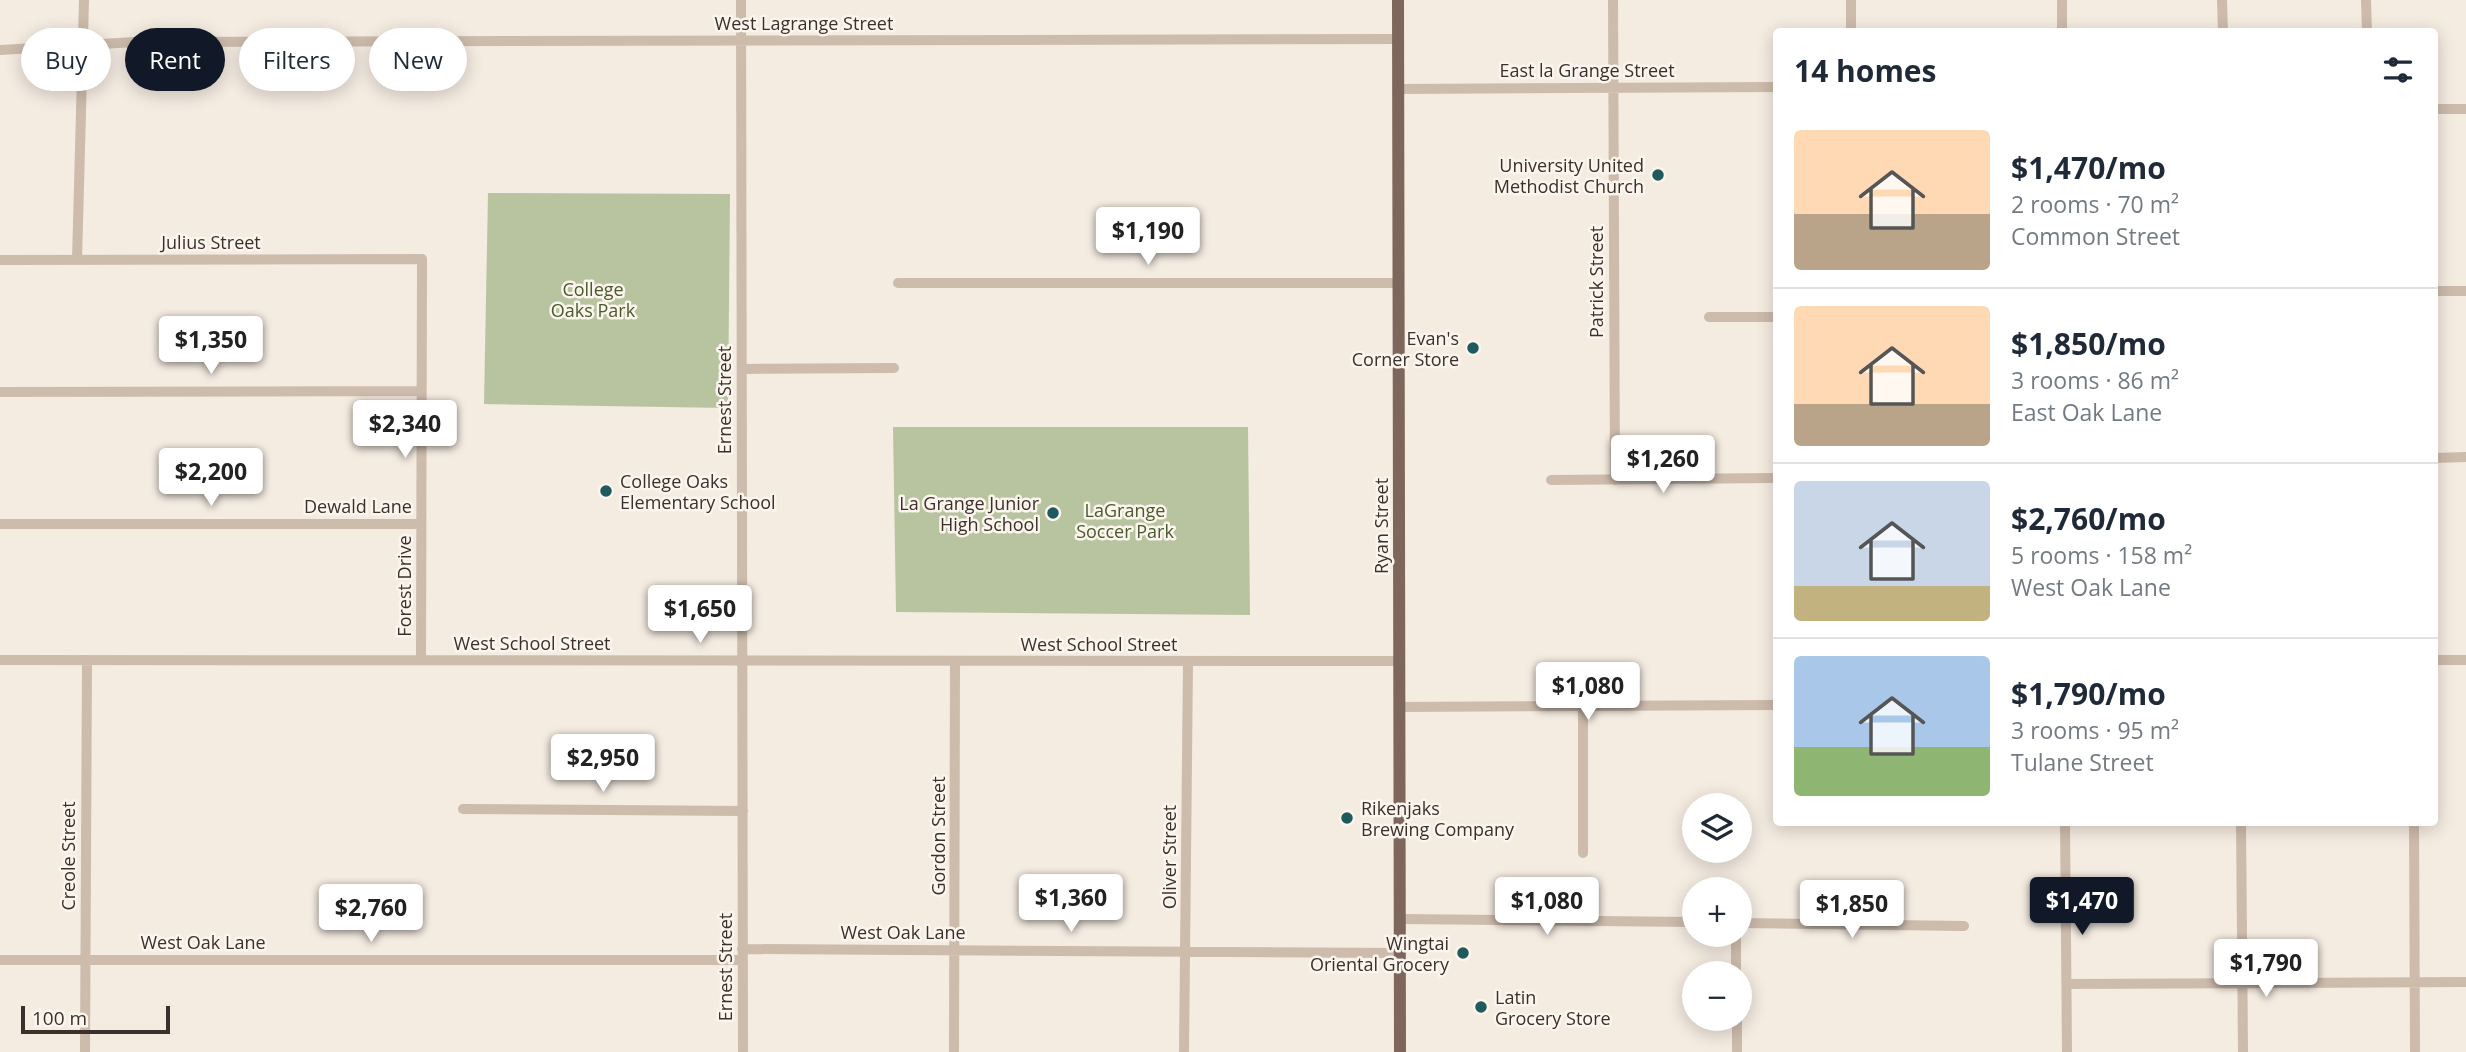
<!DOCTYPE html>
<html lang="en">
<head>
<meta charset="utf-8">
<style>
	body { margin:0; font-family:"Open Sans",sans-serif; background:#f6f6f7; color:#1f2937; height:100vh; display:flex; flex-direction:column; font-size:26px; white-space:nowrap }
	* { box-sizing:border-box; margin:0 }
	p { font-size:23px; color:#747a83 }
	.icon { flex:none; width:38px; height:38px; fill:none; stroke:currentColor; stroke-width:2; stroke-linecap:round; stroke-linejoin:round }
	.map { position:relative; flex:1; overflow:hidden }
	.drawer { position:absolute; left:1773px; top:28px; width:665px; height:798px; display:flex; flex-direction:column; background:#fff; border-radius:7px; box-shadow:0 4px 18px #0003 }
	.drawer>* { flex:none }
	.hud { position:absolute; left:21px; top:28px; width:665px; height:63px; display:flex; gap:14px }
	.tools { position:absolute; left:1682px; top:793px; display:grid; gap:14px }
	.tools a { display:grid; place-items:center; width:70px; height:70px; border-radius:50%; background:#fff; box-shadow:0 4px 18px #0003; font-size:35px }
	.scale { position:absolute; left:21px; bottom:18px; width:149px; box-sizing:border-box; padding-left:7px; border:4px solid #3b302b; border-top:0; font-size:19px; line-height:24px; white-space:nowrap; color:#3b302b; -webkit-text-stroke:5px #fbf5ee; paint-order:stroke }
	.price { position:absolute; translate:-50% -60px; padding:0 16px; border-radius:7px; background:#fff; color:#222; font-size:23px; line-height:46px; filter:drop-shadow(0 2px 4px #0008) }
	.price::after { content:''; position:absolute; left:50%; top:42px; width:21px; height:16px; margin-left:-10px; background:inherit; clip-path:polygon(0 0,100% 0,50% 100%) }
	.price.on { background:#111827; color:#fff }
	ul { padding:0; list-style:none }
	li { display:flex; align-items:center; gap:21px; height:175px; padding:0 21px }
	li+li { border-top:2px solid #e0e1e3 }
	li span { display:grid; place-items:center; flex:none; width:196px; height:140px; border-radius:7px; color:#555 }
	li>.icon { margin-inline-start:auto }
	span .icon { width:84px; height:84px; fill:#fffc; stroke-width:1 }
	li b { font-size:30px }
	h2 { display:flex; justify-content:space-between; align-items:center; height:84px; padding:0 21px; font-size:30px }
	.chip { padding:0 24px; border-radius:32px; background:#fff; box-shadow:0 4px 18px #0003; font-size:24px; line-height:63px }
	.chip.on { background:#111827; color:#fff }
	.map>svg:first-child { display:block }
	.green { fill:#b8c4a0 }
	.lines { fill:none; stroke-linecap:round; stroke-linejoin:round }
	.minor { stroke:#cdbbac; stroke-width:10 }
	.major { stroke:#7d675c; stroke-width:12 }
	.poi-dot { fill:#1f5a5e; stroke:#fbf5ee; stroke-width:2.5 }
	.labels { text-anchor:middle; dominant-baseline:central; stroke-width:5; stroke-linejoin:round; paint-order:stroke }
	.street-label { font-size:18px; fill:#3b302b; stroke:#fbf5ee }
	.poi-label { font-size:18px; fill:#3b302b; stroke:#fbf5ee; text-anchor:end }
	.park-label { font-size:18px; fill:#4a5a2e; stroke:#fbf5ee }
</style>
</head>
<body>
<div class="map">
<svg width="2466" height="1052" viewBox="0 0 2466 1052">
	<rect width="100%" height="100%" fill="#f4ebe1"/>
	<path class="green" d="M488 193 730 194 728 408 484 404Z
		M893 427H1248L1250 615 896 612Z"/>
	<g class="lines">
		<path class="minor" d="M741 0 743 1052
			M1613 0 1615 480
			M1851 0V32
			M2062 0V32
			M2222 0 2223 32
			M2366 0 2367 32
			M0 50 135 42 1398 39
			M1398 89 1776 87
			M2434 109H2466
			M0 260 422 259 421 660
			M77 260 84 0
			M898 283H1398
			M2434 291H2466
			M1709 317H1776
			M742 369 894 368
			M0 392 421 391
			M2434 458 2466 457
			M1551 480 1776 478
			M0 524H421
			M0 660 1399 661
			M2434 660H2466
			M1583 706V853
			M1399 707 1776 705
			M463 809 743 811
			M2065 822 2067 1052
			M2241 822 2243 1052
			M2414 822 2415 1052
			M1400 919 1694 922
			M1740 923 1964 926
			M1736 934V973
			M742 949 1400 953
			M0 960H742
			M2067 984 2466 982
			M1737 1018V1052
			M85 1052 87 660
			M954 1052 955 661
			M1184 1052 1188 662"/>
		<path class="major" d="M1398 0 1400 1052"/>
	</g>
	<g class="poi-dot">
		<circle cx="1658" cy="175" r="7"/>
		<circle cx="1473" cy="348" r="7"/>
		<circle cx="606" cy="491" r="7"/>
		<circle cx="1053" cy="513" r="7"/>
		<circle cx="1347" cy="818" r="7"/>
		<circle cx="1463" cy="953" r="7"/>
		<circle cx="1481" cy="1007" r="7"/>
	</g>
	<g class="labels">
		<g class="street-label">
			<text x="804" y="23">West Lagrange Street</text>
			<text x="1587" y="70">East la Grange Street</text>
			<text x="211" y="242">Julius Street</text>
			<text transform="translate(1596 282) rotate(-90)">Patrick Street</text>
			<text transform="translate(724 400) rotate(-90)">Ernest Street</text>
			<text x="358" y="506">Dewald Lane</text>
			<text transform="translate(1381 526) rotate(-90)">Ryan Street</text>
			<text transform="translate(404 586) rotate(-90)">Forest Drive</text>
			<text x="532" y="643">West School Street</text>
			<text x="1099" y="644">West School Street</text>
			<text transform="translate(938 836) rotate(-90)">Gordon Street</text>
			<text transform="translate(68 856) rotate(-90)">Creole Street</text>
			<text transform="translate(1169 857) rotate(-90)">Oliver Street</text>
			<text x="903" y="932">West Oak Lane</text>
			<text x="203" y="942">West Oak Lane</text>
			<text transform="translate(725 967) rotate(-90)">Ernest Street</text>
		</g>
		<g class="poi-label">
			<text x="1644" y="165">University United<tspan x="1644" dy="21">Methodist Church</tspan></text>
			<text x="1459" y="338">Evan's<tspan x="1459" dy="21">Corner Store</tspan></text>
			<text x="620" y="481" text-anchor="start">College Oaks<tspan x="620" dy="21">Elementary School</tspan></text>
			<text x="1039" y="503">La Grange Junior<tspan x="1039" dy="21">High School</tspan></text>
			<text x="1361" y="808" text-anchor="start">Rikenjaks<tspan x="1361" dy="21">Brewing Company</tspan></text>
			<text x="1449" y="943">Wingtai<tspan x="1449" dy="21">Oriental Grocery</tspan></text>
			<text x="1495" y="997" text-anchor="start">Latin<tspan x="1495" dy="21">Grocery Store</tspan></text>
		</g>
		<g class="park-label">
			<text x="593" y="289">College<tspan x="593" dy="21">Oaks Park</tspan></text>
			<text x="1125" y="510">LaGrange<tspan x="1125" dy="21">Soccer Park</tspan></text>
		</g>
	</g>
</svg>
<div class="tools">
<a><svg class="icon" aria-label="layers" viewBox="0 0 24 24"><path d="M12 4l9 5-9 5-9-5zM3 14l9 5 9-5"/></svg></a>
<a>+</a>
<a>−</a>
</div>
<div class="scale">100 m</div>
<b class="price" style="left:1148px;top:267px">$1,190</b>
<b class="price" style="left:211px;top:376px">$1,350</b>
<b class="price" style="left:405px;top:460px">$2,340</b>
<b class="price" style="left:1663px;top:495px">$1,260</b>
<b class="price" style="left:211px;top:508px">$2,200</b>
<b class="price" style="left:700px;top:645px">$1,650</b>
<b class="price" style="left:1588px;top:722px">$1,080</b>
<b class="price" style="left:603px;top:794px">$2,950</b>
<b class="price" style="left:1071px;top:934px">$1,360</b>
<b class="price" style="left:1547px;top:937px">$1,080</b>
<b class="price on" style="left:2082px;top:937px">$1,470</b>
<b class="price" style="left:1852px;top:940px">$1,850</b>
<b class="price" style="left:371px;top:944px">$2,760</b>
<b class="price" style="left:2266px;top:999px">$1,790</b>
<div class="hud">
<a class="chip">Buy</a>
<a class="chip on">Rent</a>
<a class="chip">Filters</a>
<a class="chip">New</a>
</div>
<section class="drawer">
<h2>14 homes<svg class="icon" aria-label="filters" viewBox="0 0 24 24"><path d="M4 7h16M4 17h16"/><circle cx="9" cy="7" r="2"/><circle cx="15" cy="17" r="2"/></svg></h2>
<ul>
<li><span style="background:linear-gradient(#ffd9b3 60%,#b9a48a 0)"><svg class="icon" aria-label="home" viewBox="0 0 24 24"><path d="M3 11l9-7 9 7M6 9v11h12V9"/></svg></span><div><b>$1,470/mo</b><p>2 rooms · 70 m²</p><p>Common Street</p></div></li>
<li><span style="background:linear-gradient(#ffd9b3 70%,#b9a48a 0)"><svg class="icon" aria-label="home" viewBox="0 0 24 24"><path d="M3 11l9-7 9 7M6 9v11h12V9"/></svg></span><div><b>$1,850/mo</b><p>3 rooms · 86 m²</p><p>East Oak Lane</p></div></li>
<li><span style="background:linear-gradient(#c9d6e8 75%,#c2b280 0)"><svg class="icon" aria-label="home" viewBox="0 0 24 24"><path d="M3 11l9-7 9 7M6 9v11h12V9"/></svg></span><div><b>$2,760/mo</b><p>5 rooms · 158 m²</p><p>West Oak Lane</p></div></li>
<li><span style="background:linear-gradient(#a9c7e8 65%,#8fb573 0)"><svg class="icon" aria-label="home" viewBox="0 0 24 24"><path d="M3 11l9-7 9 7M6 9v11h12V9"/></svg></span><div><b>$1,790/mo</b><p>3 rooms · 95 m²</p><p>Tulane Street</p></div></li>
</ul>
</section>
</div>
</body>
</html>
